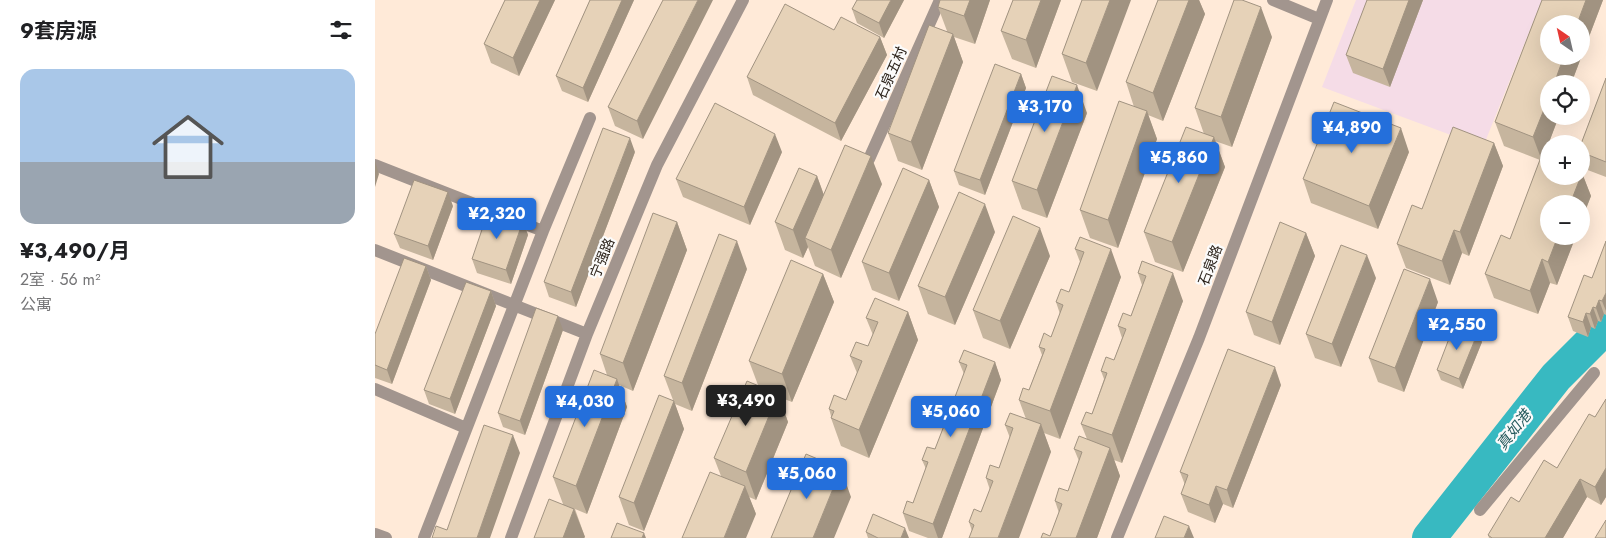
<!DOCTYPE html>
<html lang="zh">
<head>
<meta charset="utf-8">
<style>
	body { margin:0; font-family:Jost,"Noto Sans SC",sans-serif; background:#f2f2f2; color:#202124; height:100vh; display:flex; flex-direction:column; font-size:19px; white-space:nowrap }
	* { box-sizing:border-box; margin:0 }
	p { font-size:16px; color:#757577 }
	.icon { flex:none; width:28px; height:28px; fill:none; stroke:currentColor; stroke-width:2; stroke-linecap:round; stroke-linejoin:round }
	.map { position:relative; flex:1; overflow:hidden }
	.panel { display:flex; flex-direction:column; background:#fff; width:375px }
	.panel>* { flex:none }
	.needle { width:32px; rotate:326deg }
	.fabs { position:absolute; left:1165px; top:15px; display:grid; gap:10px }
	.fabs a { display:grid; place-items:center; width:50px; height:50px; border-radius:50%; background:#fff; box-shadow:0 5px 20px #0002; font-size:25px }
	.price { position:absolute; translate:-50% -42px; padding:0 11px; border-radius:5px; background:#246fdb; color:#fff; font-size:16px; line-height:32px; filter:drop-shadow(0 1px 2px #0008) }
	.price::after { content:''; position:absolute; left:50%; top:30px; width:15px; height:11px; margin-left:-8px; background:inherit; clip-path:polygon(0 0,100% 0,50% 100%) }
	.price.current { background:#222; color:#fff }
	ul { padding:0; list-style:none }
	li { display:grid; align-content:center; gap:10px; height:265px; padding:0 20px }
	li+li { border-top:1px solid #e0e0e0 }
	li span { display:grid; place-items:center; height:155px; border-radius:15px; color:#555 }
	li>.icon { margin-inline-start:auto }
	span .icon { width:90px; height:90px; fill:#fffc; stroke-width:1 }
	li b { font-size:21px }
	h2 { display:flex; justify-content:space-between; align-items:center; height:60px; padding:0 20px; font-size:21px }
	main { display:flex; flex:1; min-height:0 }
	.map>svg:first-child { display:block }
	.education { fill:#f5dce7 }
	.water { fill:#38b9c1; stroke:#348b8f }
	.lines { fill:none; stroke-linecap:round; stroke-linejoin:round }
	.river { stroke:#38b9c1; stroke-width:34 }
	.minor { stroke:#a2958e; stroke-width:12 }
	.wall { fill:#c6b59e }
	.shaded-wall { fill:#a19381 }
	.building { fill:#e6d2b8; stroke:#a19381 }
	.labels { text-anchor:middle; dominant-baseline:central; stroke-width:4.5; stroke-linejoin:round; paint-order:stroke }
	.street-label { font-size:14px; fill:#2a2119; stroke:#fbfbfb }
	.water-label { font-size:15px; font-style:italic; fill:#285c5f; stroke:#fbfbfb }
</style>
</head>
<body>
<main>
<section class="panel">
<h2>9套房源<svg class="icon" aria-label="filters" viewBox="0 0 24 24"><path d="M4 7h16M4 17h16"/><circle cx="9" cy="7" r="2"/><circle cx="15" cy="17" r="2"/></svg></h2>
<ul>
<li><span style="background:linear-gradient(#a9c7e8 60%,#9aa5b1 0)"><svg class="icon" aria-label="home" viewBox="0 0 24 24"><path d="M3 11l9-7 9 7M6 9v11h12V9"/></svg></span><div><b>¥3,490/月</b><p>2室 · 56 m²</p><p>公寓</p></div></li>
</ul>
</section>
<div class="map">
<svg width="1231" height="538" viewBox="0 0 1231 538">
	<rect width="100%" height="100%" fill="#ffead8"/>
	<path class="education" d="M981 0H1167L1108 147 947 87Z"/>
	<path class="water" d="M1231 323V340L1188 385 1066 538H1054L1181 377Z"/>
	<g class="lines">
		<path class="river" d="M1054 538 1181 377 1231 327"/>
		<path class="minor" d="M898 0 944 19
			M494 159 565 0
			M0 165 168 231
			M0 250 212 334
			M0 389 91 428
			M1105 510 1219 373
			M0 534 11 538
			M49 538 168 231 215 118
			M136 538 212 334 282 165 368 0
			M742 538 824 338 952 0"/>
	</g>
	<path class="wall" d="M130 0H180L144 76 116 63 109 44Z
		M215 0H259L213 102 187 91 181 76Z
		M288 0 268 139 240 126 233 107Z
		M529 0 509 38 482 23 477 9Z
		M565 0H615L600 44 579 37 588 62 547 170 523 161 513 133 572 31 563 7Z
		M638 0H686L661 68 637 59 626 31Z
		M707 0 722 91 697 82 687 54Z
		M783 0H824L830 14 788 121 773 115 782 139 743 248 715 238 705 210 759 107 751 82Z
		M992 0H1048L1015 87 978 73 971 55Z
		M1167 0H1228L1196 84H1174V116H1184L1168 158 1207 173 1216 196 1182 285 1175 283 1163 314 1119 298 1110 274 1135 239 1165 160 1129 146 1120 122Z
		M459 30 505 37 512 55 466 141 378 95 372 77Z
		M897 37 857 147 840 141 850 167 808 272 780 262 769 232 829 134 820 108Z
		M646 74 651 88 610 195 584 185 579 171Z
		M1231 78V177L1210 169 1206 160V144Z
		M712 113 672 218 647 209 637 181Z
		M1119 143 1128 166 1094 256 1087 253 1075 285 1031 268 1022 244 1047 209Z
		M260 152 201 307 174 297 169 282Z
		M407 152 375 225 308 197 301 179Z
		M1034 152 1003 229 936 203 928 179Z
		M442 176 449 195 507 184 466 278 440 266 433 247 428 258 410 250 400 222Z
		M554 180 564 207 524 301 497 290 487 262Z
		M78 206 58 260 25 248 19 234Z
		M148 221 153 235 136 284 102 273 97 259Z
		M302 222 312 250 258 391 244 385 252 407 212 514 200 509 210 537 209 538H159L188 504 178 477 232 375 225 354Z
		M620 232 580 325 553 314 543 286Z
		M931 233 940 256 905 345 879 335 871 312Z
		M705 237 746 277 685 439 669 433 676 452 597 531 594 522 606 512 615 490 611 478 624 468 635 438 630 425 651 419 644 400 654 390 667 355 664 347 676 337 685 314 681 302 694 292 705 262 700 249Z
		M1231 241V315L1229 314 1226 322 1223 321 1220 329 1216 327 1213 337 1198 331 1193 317 1217 278Z
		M675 256 635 349 608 338 598 310Z
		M767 261 808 301 747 463 739 460 745 476 722 538H666L675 536 684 513 680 501 693 491 704 461 699 449 712 439 706 424 717 414 729 379 726 371 739 360 747 338 743 326 756 316 767 285 763 273Z
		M51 266 56 280 17 384 0 378V334Z
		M372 269 317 411 300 404 309 429 269 531 254 525 244 497 298 400 289 376Z
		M448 274 459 302 417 402 404 397 413 422 381 500 374 497 381 514 346 476 339 458 383 385 374 361Z
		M1001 278 966 367 940 358 931 334Z
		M116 291 121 306 80 414 54 404 49 390Z
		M1063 302 1029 392 1003 382 994 358Z
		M533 312 543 340 494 458 466 446 456 418V416L454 409 471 400 482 373 475 356 493 346 498 335 491 318Z
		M188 330 150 435 128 427 123 413Z
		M1107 342 1088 389 1066 380 1062 370Z
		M584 362H620L626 380 567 538H553L534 531 528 513 538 503 551 469 547 460 560 449 569 427 564 415 577 405 589 374Z
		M906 385 858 508 848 504 840 523 813 512 806 494 810 485 805 472Z
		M1231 399V497L1226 505 1212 497 1188 538H1114L1113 535 1144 502 1182 468 1220 417Z
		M491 532 534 538H493Z"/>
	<path class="shaded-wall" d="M165 0H180L144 76 138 58Z
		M247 0H259L213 102 208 88Z
		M323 0H338L268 139 262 121Z
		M516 0H529L509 38 504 23Z
		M595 0H615L600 44 589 16Z
		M666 0H686L661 68 651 40Z
		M735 0H756L722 91 711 63Z
		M814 0H824L830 14 788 121 778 93Z
		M1034 0H1048L1015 87 1008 69Z
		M1211 0H1228L1196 84H1179L1189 56H1206V24H1202Z
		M886 7 897 37 857 147 846 117Z
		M578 34 588 62 547 170 536 142Z
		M505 37 512 55 466 141 460 123Z
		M646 74 651 88 610 195 605 180Z
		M702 85 712 113 672 218 662 190Z
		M1174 97V116H1184L1167 161 1158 137Z
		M772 111 782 139 743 248 733 220Z
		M1026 128 1034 152 1003 229 994 206Z
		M400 134 407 152 375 225 369 207Z
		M839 137 850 167 808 272 797 242Z
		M255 138 260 152 201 307 196 292Z
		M1119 143 1128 166 1094 256 1085 232Z
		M496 156 507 184 466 278 456 250Z
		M0 161 4 174 0 187Z
		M1207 173 1216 196 1206 221V204H1195Z
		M442 176 452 204 430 238 433 247 428 258 418 230Z
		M554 180 564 207 524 301 514 273Z
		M73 192 78 206 58 260 53 246Z
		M610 204 620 232 580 325 570 297Z
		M148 221 153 235 136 284 131 270Z
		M302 222 312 250 258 391 248 363Z
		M665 228 675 256 635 349 625 321Z
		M1079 230 1087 253 1075 285 1067 261Z
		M931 233 940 256 905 345 897 322Z
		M1183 236H1201L1182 285 1173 262Z
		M362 241 372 269 317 411 307 383Z
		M736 249 746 277 685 439 675 411Z
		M992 255 1001 278 966 367 957 344Z
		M1167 259 1175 283 1163 314 1155 291Z
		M51 266 56 280 17 384 12 370Z
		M798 273 808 301 747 463 737 435Z
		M448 274 459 302 417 402 407 374Z
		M1055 279 1063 302 1029 392 1020 368Z
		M116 291 121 306 80 414 75 399Z
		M1231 292V311L1227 301Z
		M1224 300 1229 314 1226 322 1221 308Z
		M1218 307 1223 321 1220 329 1215 314Z
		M533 312 543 340 494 458 484 430Z
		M1211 313 1216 327 1213 337 1208 322Z
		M183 316 188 330 150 435 145 421Z
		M1103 332 1107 342 1088 389 1084 379Z
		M620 362 626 380 567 538H563L558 524Z
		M900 367 906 385 858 508 852 490Z
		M242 379 252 407 212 514 201 486Z
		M403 394 413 422 381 500 371 472Z
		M299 401 309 429 269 531 259 503Z
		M666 424 676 452 644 538H623Z
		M138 435 145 453 115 538H102Z
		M735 448 745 476 722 538H701Z
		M1231 468V497L1226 505 1220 487Z
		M466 469 476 497 459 538H438Z
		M1205 479 1212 497 1188 538H1170Z
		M370 486 381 514 371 538H349Z
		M841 486 848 504 840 523 834 505Z
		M199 509 210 537 209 538H188Z
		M814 526 819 538H809Z
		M530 528 534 538H526Z
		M269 533 271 538H267Z"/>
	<path class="building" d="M130 0H165L138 58 109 44Z
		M215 0H247L208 88 181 76Z
		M288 0H323L262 121 233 107Z
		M482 0H516L504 23 477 9Z
		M565 0H595L589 16 563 7Z
		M638 0H666L651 40 626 31Z
		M707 0H735L711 63 687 54Z
		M783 0H814L778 93 751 82Z
		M859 0H867L886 7 846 117 820 108Z
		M992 0H1034L1008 69 971 55Z
		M1167 0H1211L1202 24H1174V56H1189L1179 84H1174V97L1158 137 1120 122Z
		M410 4 459 30 466 17 505 37 460 123 372 77Z
		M554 25 578 34 536 142 513 133Z
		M620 64 646 74 605 180 579 171Z
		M677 76 702 85 662 190 637 181Z
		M1231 78V162L1206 152V144Z
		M744 101 772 111 733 220 705 210Z
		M959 102 1026 128 994 206 928 179Z
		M340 103 400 134 369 207 301 179Z
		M811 127 839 137 797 242 769 232Z
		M1078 127 1119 143 1085 232 1079 230 1067 261 1022 244 1037 205 1047 209Z
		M228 128 255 138 196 292 169 282Z
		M470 145 496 156 456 250 430 238Z
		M1166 157 1174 160V176H1206L1195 204H1174V236H1183L1173 262 1167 259 1155 291 1110 274 1126 235 1135 239Z
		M424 168 442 176 418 230 400 222Z
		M528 168 554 180 514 273 487 262Z
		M39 180 73 192 53 246 19 234Z
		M584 192 610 204 570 297 543 286Z
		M114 209 148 221 131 270 97 259Z
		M278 213 302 222 248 363 225 354Z
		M638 216 665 228 625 321 598 310Z
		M905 222 931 233 897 322 871 312Z
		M344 234 362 241 307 383 289 376Z
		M705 237 736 249 675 411 644 400 648 388 654 390 670 349 664 347 669 333 676 337 688 305 681 302 686 289 694 292 709 252 700 249Z
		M1231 241V293L1227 301 1224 300 1221 308 1218 307 1215 314 1211 313 1208 322 1193 317 1209 275 1217 278Z
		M966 245 992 255 957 344 931 334Z
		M29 258 51 266 12 370 0 365V334Z
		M416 260 448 274 407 374 374 361Z
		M767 261 798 273 737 435 706 424 711 412 717 414 732 373 726 371 731 357 739 360 751 329 743 326 748 313 756 316 771 276 763 273Z
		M1029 269 1055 279 1020 368 994 358Z
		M91 282 116 291 75 399 49 390Z
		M500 298 533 312 484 430 456 418 459 411 454 409 459 395 471 400 487 361 475 356 481 342 493 346 503 322 491 318Z
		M161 308 183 316 145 421 123 413Z
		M1080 323 1103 332 1084 379 1062 370Z
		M853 349 900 367 852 490 841 486 834 505 806 494 813 475 805 472Z
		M589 350 620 362 558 524 528 513 532 501 538 503 553 462 547 460 552 447 560 449 572 418 564 415 569 402 577 405 592 365 584 362Z
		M219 370 242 379 201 486 178 477Z
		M372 381 403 394 371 472 339 458Z
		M284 395 299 401 259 503 244 497Z
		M1231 399V468L1220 487 1205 479 1170 538H1117L1113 535 1136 497 1144 502 1169 460 1182 468 1214 414 1220 417Z
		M635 413 666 424 623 538H594L599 525 594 522 599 509 606 512 618 481 611 478 615 465 624 468 638 428 630 425Z
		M109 425 138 435 102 538H57L61 526 72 530Z
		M704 436 735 448 701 538H666L668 533 675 536 687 504 680 501 684 488 693 491 707 452 699 449Z
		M431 454 466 469 438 538H396Z
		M335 472 370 486 349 538H307Z
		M174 499 199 509 188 538H159Z
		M498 514 530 528 526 538H503L491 532Z
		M789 516 814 526 809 538H780Z
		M1231 520V538H1220Z
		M242 523 269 533 267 538H236Z"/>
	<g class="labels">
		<g class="street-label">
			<text transform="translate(516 73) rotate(-66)">石泉五村</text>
			<text transform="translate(227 258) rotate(-68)">宁强路</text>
			<text transform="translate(835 265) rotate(-69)">石泉路</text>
		</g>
		<g class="water-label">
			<text transform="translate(1139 430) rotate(-52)">真如港</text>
		</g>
	</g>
</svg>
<div class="fabs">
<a><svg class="needle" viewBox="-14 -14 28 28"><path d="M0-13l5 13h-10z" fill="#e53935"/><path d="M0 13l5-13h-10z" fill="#757577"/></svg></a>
<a><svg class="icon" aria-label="locate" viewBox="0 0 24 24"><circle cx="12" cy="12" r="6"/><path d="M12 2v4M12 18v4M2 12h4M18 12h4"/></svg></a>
<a>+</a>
<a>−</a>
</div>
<b class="price" style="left:670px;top:133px">¥3,170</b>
<b class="price" style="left:977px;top:154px">¥4,890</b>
<b class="price" style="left:804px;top:184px">¥5,860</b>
<b class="price" style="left:122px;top:240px">¥2,320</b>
<b class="price" style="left:1082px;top:351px">¥2,550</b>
<b class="price current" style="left:371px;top:427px">¥3,490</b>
<b class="price" style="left:210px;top:428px">¥4,030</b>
<b class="price" style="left:576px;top:438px">¥5,060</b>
<b class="price" style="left:432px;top:500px">¥5,060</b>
</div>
</main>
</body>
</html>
